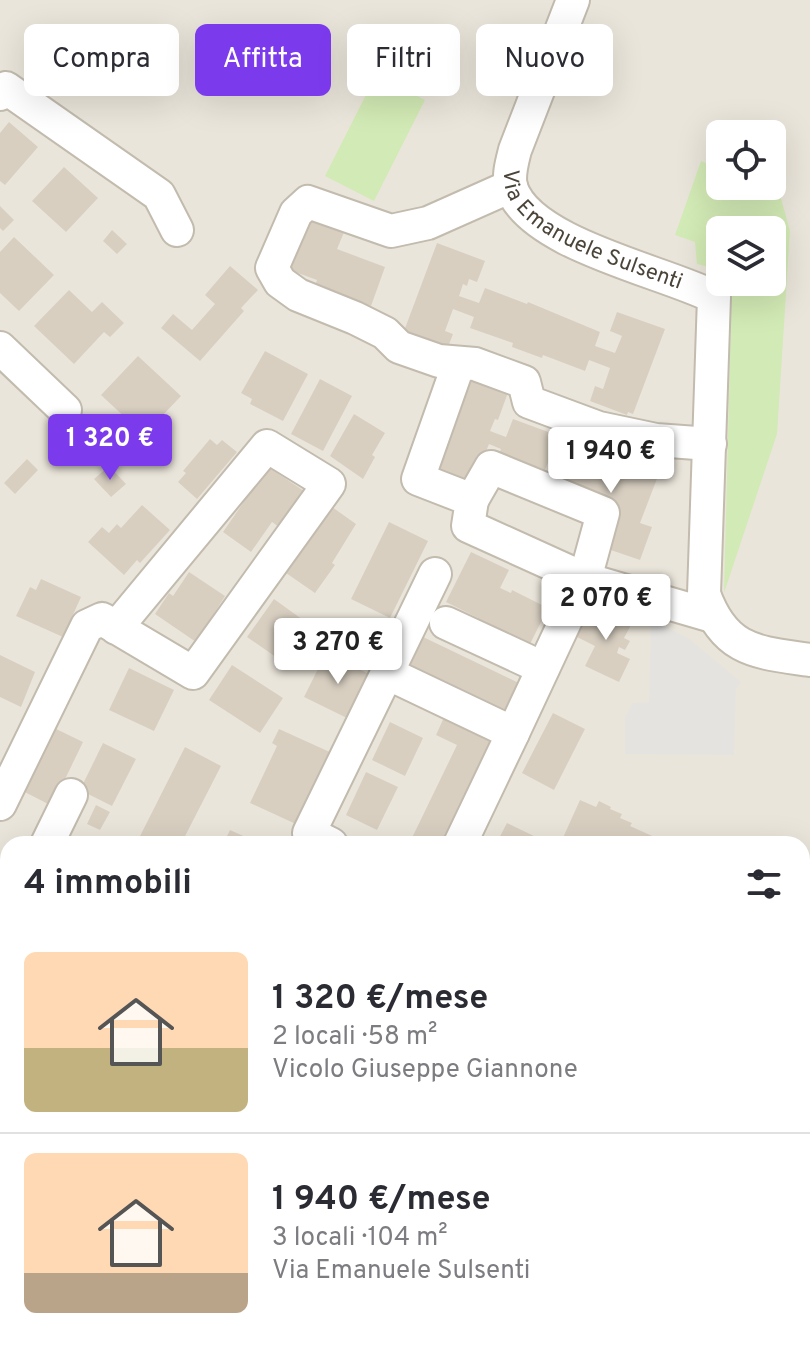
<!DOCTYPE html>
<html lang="it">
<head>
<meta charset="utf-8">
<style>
	body { margin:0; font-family:Overpass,sans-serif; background:#f7f7f7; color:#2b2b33; height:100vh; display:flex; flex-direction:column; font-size:30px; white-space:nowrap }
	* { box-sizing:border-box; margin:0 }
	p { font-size:26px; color:#7c7c81 }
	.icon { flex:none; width:44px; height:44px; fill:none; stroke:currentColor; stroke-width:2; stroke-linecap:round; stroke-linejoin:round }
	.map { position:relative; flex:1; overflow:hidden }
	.side { position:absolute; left:0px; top:836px; width:810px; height:512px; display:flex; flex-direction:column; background:#fff; border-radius:24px 24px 0 0; box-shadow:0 8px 32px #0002 }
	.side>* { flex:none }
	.guide { position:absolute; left:24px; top:24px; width:762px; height:72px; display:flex; gap:16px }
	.fabs { position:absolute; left:706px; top:120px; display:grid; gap:16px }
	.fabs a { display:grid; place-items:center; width:80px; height:80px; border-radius:12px; background:#fff; box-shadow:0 8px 32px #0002; font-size:40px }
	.price { position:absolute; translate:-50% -68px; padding:0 18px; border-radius:8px; background:#fff; color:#222; font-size:26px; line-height:52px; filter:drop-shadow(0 2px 4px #0008) }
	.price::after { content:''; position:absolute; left:50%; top:48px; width:24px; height:18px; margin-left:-12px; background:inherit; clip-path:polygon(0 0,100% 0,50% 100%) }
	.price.selected { background:#7c3aed; color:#fff }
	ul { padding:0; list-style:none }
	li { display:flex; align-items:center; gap:24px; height:200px; padding:0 24px }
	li+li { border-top:2px solid #e1e1e2 }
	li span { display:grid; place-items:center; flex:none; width:224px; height:160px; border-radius:12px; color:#555 }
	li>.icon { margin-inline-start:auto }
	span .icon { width:96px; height:96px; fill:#fffc; stroke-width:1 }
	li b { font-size:34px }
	h2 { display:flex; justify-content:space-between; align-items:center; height:96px; padding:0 24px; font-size:34px }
	.chip { padding:0 28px; border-radius:12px; background:#fff; box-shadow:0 8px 32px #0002; font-size:28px; line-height:72px }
	.chip.selected { background:#7c3aed; color:#fff }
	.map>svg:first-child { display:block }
	.residential { fill:#eae5da; fill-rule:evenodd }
	.park { fill:#d2eab5 }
	.parking { fill:#e5e3e0 }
	.building { fill:#d8cfc1 }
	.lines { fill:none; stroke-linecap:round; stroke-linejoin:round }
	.minor-casing { stroke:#c2bbae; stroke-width:36 }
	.minor { stroke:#fff; stroke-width:32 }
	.labels { text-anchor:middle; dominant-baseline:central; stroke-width:6; stroke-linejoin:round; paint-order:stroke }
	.street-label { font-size:22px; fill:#4b4439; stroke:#fff }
</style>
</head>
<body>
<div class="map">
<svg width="810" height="1348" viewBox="0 0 810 1348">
	<rect width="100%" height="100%" fill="#f6f3ec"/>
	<path class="residential" d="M0 0H810V1348H0ZM720 134H772V186H720ZM720 230H772V282H720ZM8 844H802V1340H8Z"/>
	<path class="park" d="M376 75 425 100 374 201 325 176Z
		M701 161 720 168V186H767L779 191 790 231 777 434 724 593 732 282H772V230H720V270L697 264 695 242 675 235Z"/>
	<path class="parking" d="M651 619 689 639 741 682 736 689 734 755 625 754V717L633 703 649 702Z"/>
	<path class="building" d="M9 122 38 147 5 185 0 181V133Z
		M64 167 98 198 66 232 32 201Z
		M0 206 14 220 3 231 0 228Z
		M306 216 345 230 337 249 385 267 371 306 315 286 317 280 287 269Z
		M112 230 127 244 117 254 103 241Z
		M14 237 54 275 19 311 0 293V252Z
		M437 243 485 261 477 282 469 279 467 286 463 284 459 296 479 303 485 288 527 304 528 302 600 332 595 346 615 353 622 336 610 331 617 312 665 329 633 414 628 412 627 415 590 401 595 386 603 389 610 368 589 360 585 371 543 355 542 358 512 347 513 343 470 328 474 317 453 309 445 331 453 334 448 347 404 331Z
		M230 266 258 290 241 308 244 311 200 361 161 328 173 314 192 330 215 304 205 295Z
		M69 290 92 312 102 302 124 323 110 337 104 332 74 364 34 326Z
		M265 351 308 374 283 421 250 404 252 399 241 393Z
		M138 356 181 396 144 435 101 395Z
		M470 372 510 387 498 420 495 419 490 431 506 437 513 419 559 436 542 477 497 460 501 449 489 444 473 484 433 469Z
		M320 379 352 396 323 451 291 434Z
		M354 414 385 433 372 455 375 457 363 479 330 456Z
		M210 439 217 445 222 440 237 452 197 499 178 482 186 473 183 471Z
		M626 441 659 453 651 474 658 476 640 523 652 527 640 560 602 547 555 482 569 443 619 462Z
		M27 459 38 470 15 494 4 483Z
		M109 466 126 484 111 497 94 479Z
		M268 467 304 491 279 527 272 522 251 552 223 532Z
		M142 505 170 530 140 563 137 560 124 575 88 542 102 527 109 533 117 524 121 528Z
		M332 507 356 524 332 563 335 565 315 593 286 573Z
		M389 522 428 541 390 618 351 599Z
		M471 552 509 570 500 588 511 593 512 590 548 608 528 648 476 622 478 618 446 602Z
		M189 572 225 596 196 642 155 614 169 593 173 596Z
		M41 579 81 597 63 637 16 616 30 587 36 590Z
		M274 599 310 625 283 662 247 637Z
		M593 604 632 623 624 638 630 641 625 650 619 647 617 653 630 659 619 682 585 666 595 646 577 637Z
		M419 635 525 686 509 720 402 669Z
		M326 653 371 675 349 719 304 697Z
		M0 655 35 672 21 707 0 697Z
		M232 665 283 698 260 733 209 700Z
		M129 668 174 690 154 731 109 710Z
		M446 713 495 736 442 844H409L457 745 436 735Z
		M553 713 585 729 554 790 522 773Z
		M390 722 423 738 405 776 372 760Z
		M48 725 83 742 52 806 17 788Z
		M279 729 332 753 298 825 250 803 277 746 272 743Z
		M103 743 136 759 112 806 80 790Z
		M185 747 221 766 181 844H136Z
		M366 772 398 787 377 830 346 815Z
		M580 800 596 807 599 801 611 807 610 809 622 814 620 818 632 823 630 826 659 839 657 844 561 842Z
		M96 805 110 812 100 830 87 824Z
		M507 823 534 836 530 844H496Z
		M230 830 261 844H223Z
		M8 933V978L0 974V949Z
		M802 1116 810 1121V1173L805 1182 802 1181Z
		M0 1118 8 1122V1155L0 1163Z
		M127 1340H151L167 1343 166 1348H126Z
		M327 1340H368L364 1348H323Z
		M765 1340H792L807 1348H761Z"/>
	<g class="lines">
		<defs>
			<g id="minor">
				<path id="s1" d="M573 0 515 150C512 162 508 175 511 187 529 244 663 271 714 297L704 594C725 652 756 652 810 660"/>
				<path d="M0 94 6 88 159 195 177 230"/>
				<path d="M511 186 428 223 391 231 308 202 296 213 272 268 280 282 298 295 355 318 385 333 399 347 439 361 475 364 524 382 529 402 599 428 656 440 710 444"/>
				<path d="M0 348 65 410"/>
				<path d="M459 363 418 479 472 500 468 526 585 579 712 616"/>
				<path d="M472 500 491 467 603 513 585 579 513 733"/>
				<path d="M446 623 543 668"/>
				<path d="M387 673 435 574"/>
				<path d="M0 804 87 626 102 619 193 673 329 484 267 446 116 628"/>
				<path d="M47 844 71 795"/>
				<path d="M331 844 309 833 387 673 513 733 460 844"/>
				<path d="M0 939 8 923"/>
				<path d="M0 1089 8 1092"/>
				<path d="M0 1191 8 1184"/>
				<path d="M802 1295 810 1289"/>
				<path d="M0 1313 8 1320"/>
				<path d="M29 1340 37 1348"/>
				<path d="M517 1340 533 1348"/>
				<path d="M373 1348 377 1340"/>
				<path d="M716 1348 723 1340"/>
			</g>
		</defs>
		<use href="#minor" class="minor-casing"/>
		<use href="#minor" class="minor"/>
	</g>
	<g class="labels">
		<g class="street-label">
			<text stroke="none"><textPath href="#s1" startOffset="290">Via Emanuele Sulsenti</textPath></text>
		</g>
	</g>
</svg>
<div class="fabs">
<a><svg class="icon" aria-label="locate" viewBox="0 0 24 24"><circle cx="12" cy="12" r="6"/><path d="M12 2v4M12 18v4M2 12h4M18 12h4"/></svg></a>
<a><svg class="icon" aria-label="layers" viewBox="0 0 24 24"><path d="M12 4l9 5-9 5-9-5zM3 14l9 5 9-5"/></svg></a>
</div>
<b class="price selected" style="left:110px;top:482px">1 320 €</b>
<b class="price" style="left:611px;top:495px">1 940 €</b>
<b class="price" style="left:606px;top:642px">2 070 €</b>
<b class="price" style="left:338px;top:686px">3 270 €</b>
<div class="guide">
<a class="chip">Compra</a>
<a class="chip selected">Affitta</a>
<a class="chip">Filtri</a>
<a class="chip">Nuovo</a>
</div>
<section class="side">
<h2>4 immobili<svg class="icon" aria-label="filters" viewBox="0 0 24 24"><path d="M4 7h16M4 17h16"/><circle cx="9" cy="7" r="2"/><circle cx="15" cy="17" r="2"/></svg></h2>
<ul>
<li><span style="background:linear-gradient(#ffd9b3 60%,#c2b280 0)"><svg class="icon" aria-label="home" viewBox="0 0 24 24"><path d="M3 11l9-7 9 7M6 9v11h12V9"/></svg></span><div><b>1 320 €/mese</b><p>2 locali · 58 m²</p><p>Vicolo Giuseppe Giannone</p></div></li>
<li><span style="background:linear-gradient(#ffd9b3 75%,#b9a48a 0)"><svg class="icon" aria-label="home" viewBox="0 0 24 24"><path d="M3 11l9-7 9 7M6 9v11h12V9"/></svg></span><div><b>1 940 €/mese</b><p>3 locali · 104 m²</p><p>Via Emanuele Sulsenti</p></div></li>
</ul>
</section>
</div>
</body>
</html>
